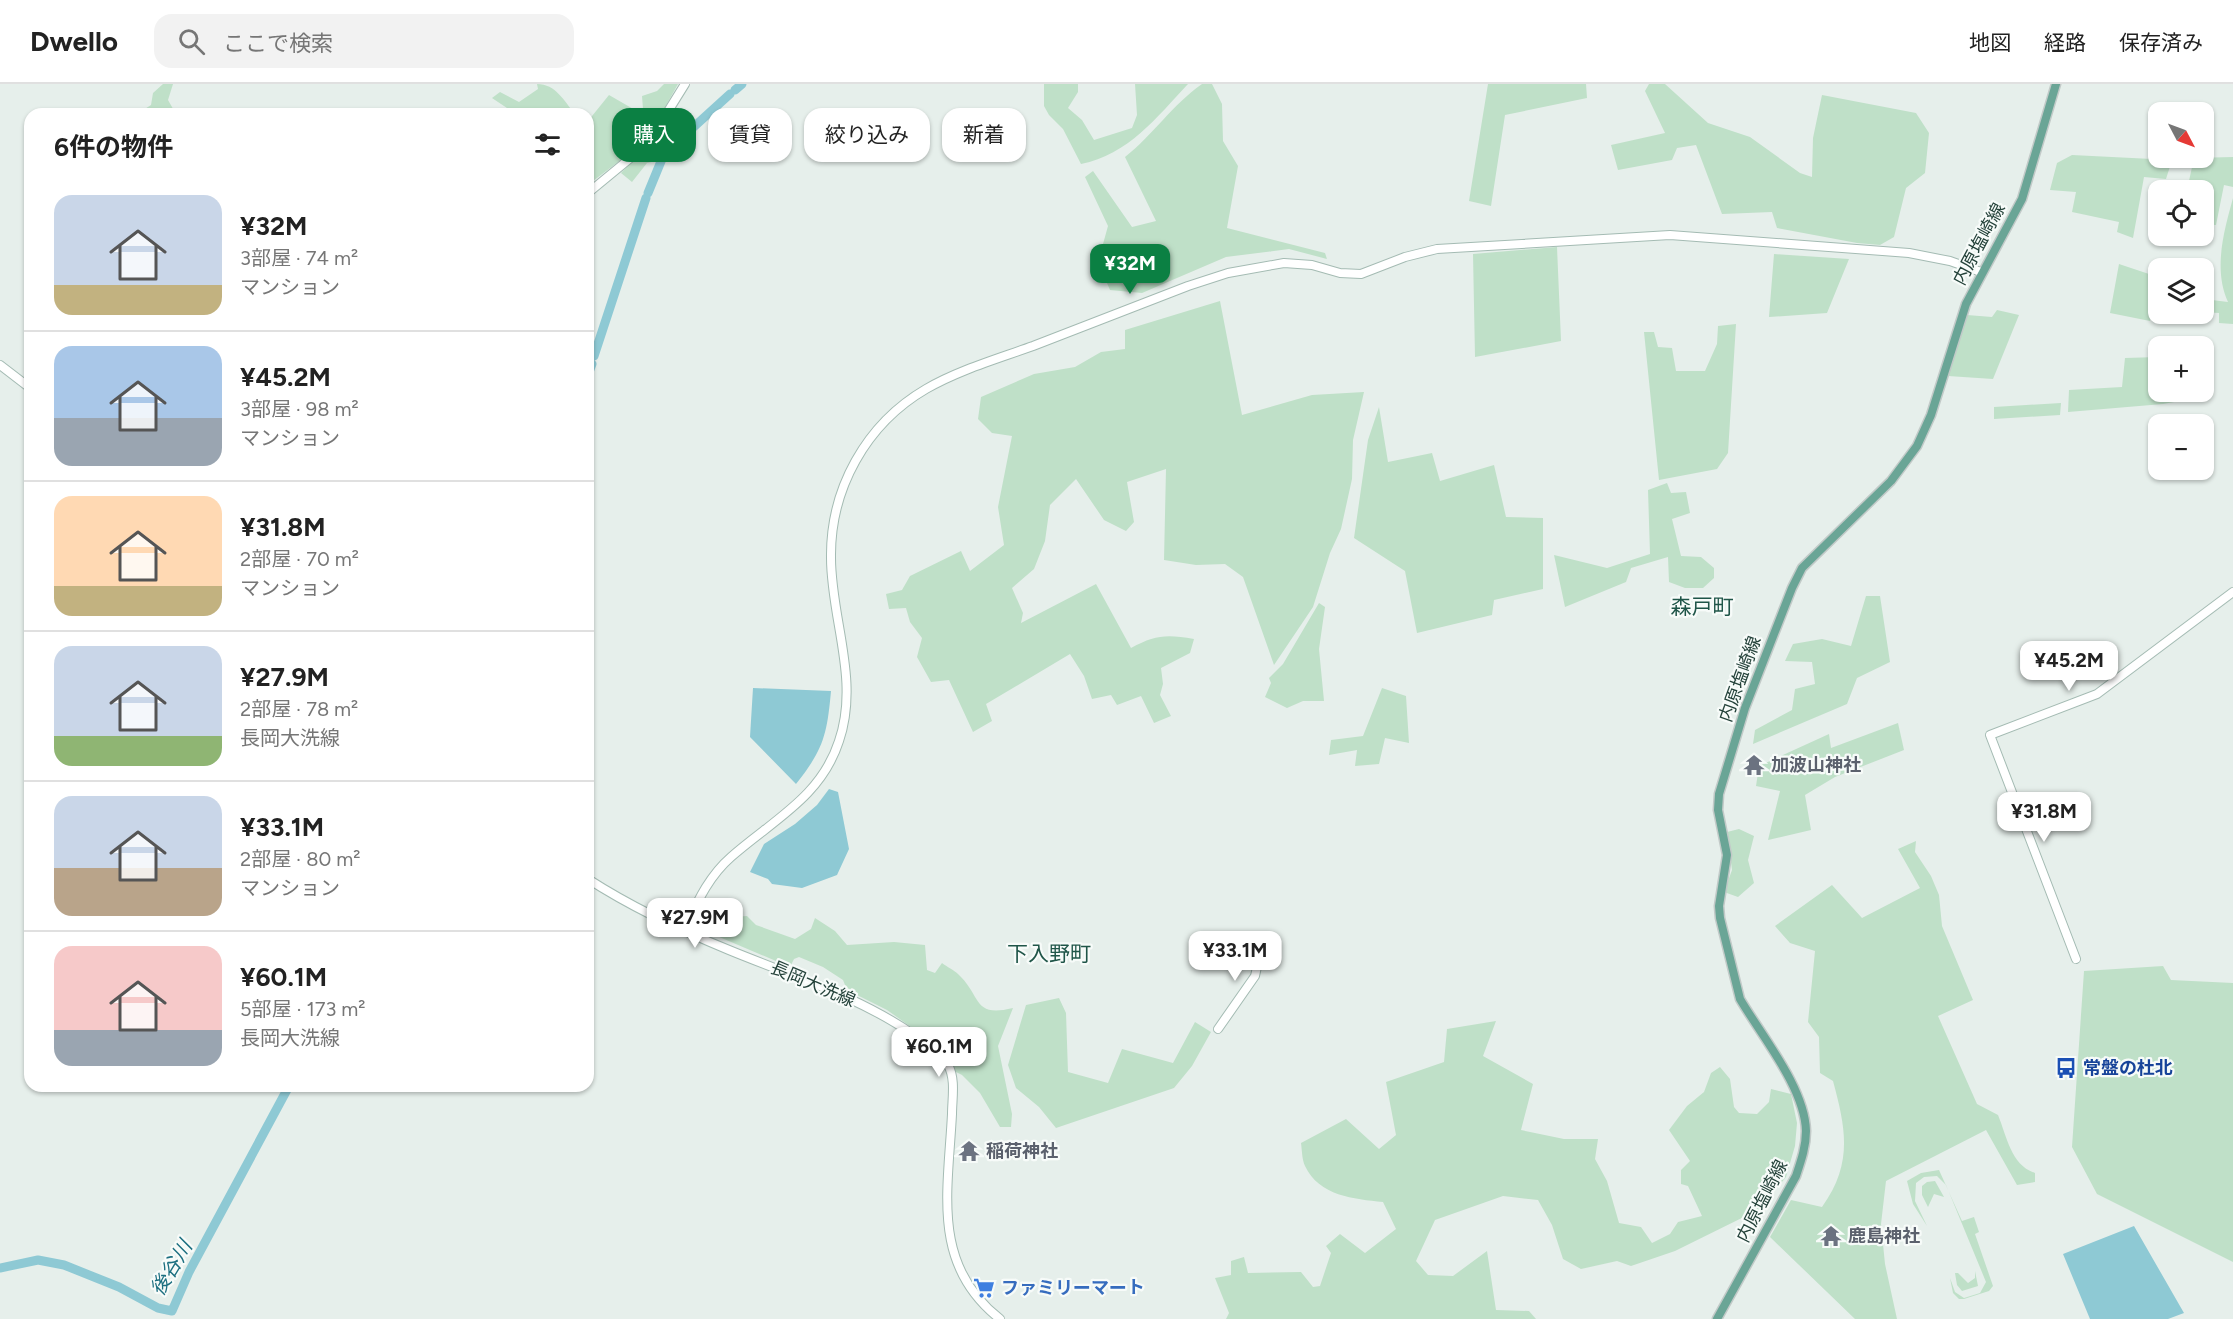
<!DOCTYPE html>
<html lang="ja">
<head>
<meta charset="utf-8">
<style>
	body { margin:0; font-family:Figtree,"Noto Sans JP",sans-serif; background:#f2f2f2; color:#222; height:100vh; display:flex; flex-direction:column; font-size:22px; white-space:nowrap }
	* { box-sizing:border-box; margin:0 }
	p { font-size:20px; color:#767676 }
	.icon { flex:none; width:33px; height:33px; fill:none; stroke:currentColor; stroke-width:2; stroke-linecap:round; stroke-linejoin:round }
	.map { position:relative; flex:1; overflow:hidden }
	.drawer { position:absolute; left:24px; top:24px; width:570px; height:984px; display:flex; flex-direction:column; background:#fff; border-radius:18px; box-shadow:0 2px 4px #0004 }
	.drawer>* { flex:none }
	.top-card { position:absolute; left:612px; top:24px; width:570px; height:54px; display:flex; gap:12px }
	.needle { width:39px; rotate:131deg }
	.fabs { position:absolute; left:2148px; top:18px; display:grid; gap:12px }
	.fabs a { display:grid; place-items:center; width:66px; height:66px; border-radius:12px; background:#fff; box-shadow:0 2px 4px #0004; font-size:30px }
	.price { position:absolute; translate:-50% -51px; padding:0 14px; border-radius:12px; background:#fff; color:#222; font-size:20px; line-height:39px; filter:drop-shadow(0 2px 3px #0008) }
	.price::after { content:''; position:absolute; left:50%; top:36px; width:18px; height:14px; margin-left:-9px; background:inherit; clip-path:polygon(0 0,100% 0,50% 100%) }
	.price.current { background:#0b8043; color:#fff }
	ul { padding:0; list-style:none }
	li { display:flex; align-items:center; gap:18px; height:150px; padding:0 30px }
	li+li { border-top:2px solid #e0e0e0 }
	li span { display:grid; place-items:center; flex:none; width:168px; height:120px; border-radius:18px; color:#555 }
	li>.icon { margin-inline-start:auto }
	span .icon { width:72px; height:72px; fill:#fffc; stroke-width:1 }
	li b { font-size:26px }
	h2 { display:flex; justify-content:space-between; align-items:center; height:72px; padding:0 30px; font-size:26px }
	.pill { padding:0 21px; border-radius:18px; background:#fff; box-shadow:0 2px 4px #0004; font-size:21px; line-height:54px }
	.pill.current { background:#0b8043; color:#fff }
	header { display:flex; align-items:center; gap:36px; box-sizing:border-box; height:84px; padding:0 30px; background:#fff; border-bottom:2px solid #e0e0e0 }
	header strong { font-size:28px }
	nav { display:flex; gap:33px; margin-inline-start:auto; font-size:21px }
	.search { width:420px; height:54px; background:#f2f2f2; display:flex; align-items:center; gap:15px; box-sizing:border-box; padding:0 21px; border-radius:18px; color:#767676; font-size:22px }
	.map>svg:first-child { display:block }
	.green { fill:#bfe0c8 }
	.water { fill:#8ec9d4 }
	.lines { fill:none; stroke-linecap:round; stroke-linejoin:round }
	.river { stroke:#8ec9d4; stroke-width:9 }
	.secondary-casing { stroke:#a4bbb3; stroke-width:10 }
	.primary-casing { stroke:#c2cac8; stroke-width:11 }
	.secondary { stroke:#fff; stroke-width:8 }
	.primary { stroke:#6aa596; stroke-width:8 }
	.labels { text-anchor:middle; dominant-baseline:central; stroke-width:4.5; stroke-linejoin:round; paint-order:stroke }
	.street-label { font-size:18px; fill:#24423a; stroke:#f7fbf9 }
	.worship-label { font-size:18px; font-weight:bold; fill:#5b616d; stroke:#f7fbf9; text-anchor:start }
	.transit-label { font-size:18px; font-weight:bold; fill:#164399; stroke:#f7fbf9; text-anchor:start }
	.shop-label { font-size:18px; font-weight:bold; fill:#366cbe; stroke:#f7fbf9; text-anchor:start }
	.water-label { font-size:20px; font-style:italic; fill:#1c6f80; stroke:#f7fbf9 }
	.quarter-label { font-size:21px; fill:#1f5548; stroke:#f7fbf9 }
</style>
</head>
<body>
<header>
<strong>Dwello</strong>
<div class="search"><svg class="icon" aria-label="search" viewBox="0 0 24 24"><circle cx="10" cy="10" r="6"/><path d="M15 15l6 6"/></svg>ここで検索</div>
<nav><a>地図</a><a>経路</a><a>保存済み</a></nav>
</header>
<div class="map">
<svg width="2233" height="1235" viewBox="0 0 2233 1235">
	<rect width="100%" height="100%" fill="#e6efeb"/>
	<path class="green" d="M163 0H173L168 16 176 30H137L151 21 153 9Z
		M537 0C556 0 564 17 575 30H516L492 14 500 8 519 18 538 5Z
		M664 0H678L655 41 639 62 593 97 588 91V37L609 11 635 26V37L641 49 655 33 643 25 642 12 657 7Z
		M1044 0H1078V8L1068 24 1082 36 1094 56 1132 44 1137 31 1135 0H1188C1157 33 1128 71 1081 80L1063 45 1049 31 1044 22Z
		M1202 0H1212L1222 20 1223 57 1238 82 1227 144 1325 169 1327 175 1289 165 1226 173 1142 209 1110 206 1098 178 1108 142 1085 93 1093 87 1132 143 1156 137 1125 73C1153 51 1172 21 1202 0Z
		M1488 0H1586L1587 14 1505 31 1491 122 1469 117Z
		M1649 0H1665L1708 39 1750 53 1800 89 1812 93 1813 54 1822 11 1916 29 1929 49 1925 89 1906 104 1894 153 1880 161 1857 159 1777 144 1772 128 1722 130 1696 61 1677 64 1672 76 1618 86 1611 61 1665 49 1645 7Z
		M668 35 672 44V60L656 77 647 79 632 98 621 89 654 55Z
		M2072 71 2172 76 2166 95 2144 93 2133 154 2117 148 2119 138 2072 128 2076 108 2050 106 2057 79Z
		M2233 73V103L2224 101 2216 141 2204 140V106H2187L2194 74Z
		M2233 114V240L2219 239V229L2204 228V215L2228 218C2213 185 2224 147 2233 114Z
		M1557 163 1561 257 1475 273 1473 170Z
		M1774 170 1849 175 1827 229 1769 233Z
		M2119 180 2158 193 2150 237 2110 229Z
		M1220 217 1242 331 1312 311 1364 308 1353 356 1352 395 1341 445 1330 469 1313 523 1274 581 1243 493 1225 480 1196 481 1164 476 1166 385 1127 398 1134 438 1126 447 1104 436 1076 395 1050 421 1045 457 1034 485 1012 504 1023 529 1021 539 1096 500 1131 564C1155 551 1166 550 1194 555L1190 569 1161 584 1163 600 1160 611 1171 632 1154 639 1141 612 1117 621 1111 611 1092 615 1084 592 1070 570 986 620 992 637 973 648 949 596 931 598 917 573 922 554 910 538 906 524 889 525 886 510 902 506 910 492 961 467 970 487 1004 461 998 423 1012 352 992 349 978 335 981 313 1034 290 1075 283 1101 268 1125 265V246Z
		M1997 226 2019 231 1993 295 1948 292 1959 245 1967 231 1992 233Z
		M1736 240 1728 369 1717 385 1659 396 1644 248H1654L1658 263 1672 264 1676 287H1705L1717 260 1718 242Z
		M2158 273V308H2204V286H2209L2213 311 2163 320 2068 328 2069 306 2122 303 2125 274Z
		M2061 319 2060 331 1994 335V323Z
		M1379 323 1388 378 1432 369 1440 397 1494 381 1506 433 1543 434V505L1494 516 1492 531 1417 549 1405 487 1354 454 1368 356Z
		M1667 399 1671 409 1686 408 1690 429 1672 435 1681 472 1701 473 1714 484V494L1703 504H1685L1669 498 1668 473 1631 484 1626 498 1565 523 1554 471 1607 484 1650 470 1648 406Z
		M1866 512H1880L1890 578 1857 594 1847 620 1753 660 1755 646 1792 626 1795 605 1815 600 1812 578 1785 577 1793 560 1822 555 1851 562Z
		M1319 519 1325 523 1319 565 1324 617H1303L1287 624 1265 613 1271 599 1269 594 1283 580Z
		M1382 604 1406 612 1409 659 1385 654 1379 680 1355 682 1357 666 1329 671 1331 656 1363 652Z
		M1898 639 1904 666 1835 693 1805 711 1811 746 1768 756 1780 707 1756 702 1759 682 1829 650 1831 664Z
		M1739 745 1754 752 1748 776 1754 799 1738 813 1724 808 1732 786 1727 748Z
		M1916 757 1915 768 1931 792 1939 811 1942 842 1973 916 1938 932 1977 1020 1998 1031C2007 1053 2011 1081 2035 1089V1098L2017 1101 1986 1046 1886 1097 1881 1140 1885 1180 1897 1235H1855L1770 1153 1791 1116 1822 1123C1853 1080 1846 1045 1833 997L1820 989 1819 953 1808 938 1815 867 1790 859 1775 842 1832 801 1862 834 1920 804 1898 765Z
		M747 832 756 841 795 855 811 845 815 834 835 847 847 861 894 858 925 861 927 886 935 889 942 879C947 883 954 886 958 890 982 912 972 934 1013 924L998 962 1012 1030 1011 1043H1000L980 1009 962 991 954 987 949 975 932 958 887 926 847 906 843 896 823 883 799 873 794 875 790 883 691 841C702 829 732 833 747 832Z
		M2163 882 2171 896 2233 899V1178L2097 1110 2072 1063 2084 887Z
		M1059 914 1066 929 1068 988 1108 999 1122 965 1173 979 1195 938 1211 948 1192 982 1174 1004 1056 1044 1039 1023 1016 1004 1008 981 1026 921Z
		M1496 937 1483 972 1533 1000 1521 1046 1564 1055H1598L1595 1075 1607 1097 1619 1139 1641 1143 1652 1159 1670 1150 1678 1138 1702 1132 1688 1102 1681 1100V1086L1690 1077 1669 1046 1687 1022 1704 1008 1711 989 1720 983 1730 995 1734 1023 1739 1029 1757 1030 1769 1018 1771 1005 1791 1010 1797 1039 1795 1062 1786 1093 1760 1125 1675 1167 1631 1182 1617 1177 1581 1185 1563 1175 1552 1141 1538 1116 1503 1112 1435 1136 1416 1177 1428 1191 1453 1192 1487 1167 1496 1226 1529 1227 1536 1235H1226L1229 1229 1215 1194 1231 1191V1177L1244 1173 1248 1189 1301 1188 1313 1203 1320 1202 1331 1169 1326 1162 1340 1150 1365 1169 1396 1145 1383 1118C1354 1115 1319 1112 1305 1082 1302 1076 1302 1066 1301 1059L1346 1035 1379 1065 1396 1051 1386 998 1444 978 1447 945Z
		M1939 1086 1962 1137 1974 1133 1979 1148 1975 1150 1993 1202 1989 1207 1964 1215H1959L1953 1209 1950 1194 1955 1208 1964 1214 1980 1209 1986 1198 1946 1101 1937 1092 1924 1093 1916 1099 1915 1117 1927 1142 1913 1120 1907 1097 1921 1089Z
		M1935 1097 1944 1113 1934 1110 1928 1123 1922 1111V1102L1927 1098Z
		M1975 1187 1978 1202 1962 1207 1957 1201 1955 1189H1958L1968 1199 1975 1194Z"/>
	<path class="water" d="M753 604 831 607C827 650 824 665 796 700L750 653Z
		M829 705 838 708 849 765 837 791 802 804 772 800 768 795 750 788 764 760 795 740 817 721Z
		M2134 1142 2184 1229 2168 1235H2090L2063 1170Z"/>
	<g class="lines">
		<path class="river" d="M735 6 742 0
			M648 109 664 70 730 10
			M594 272 646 114
			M588 291 592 280
			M0 1184 38 1176 64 1181 119 1203 158 1224 172 1227 189 1188 289 1002"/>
		<defs>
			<path id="secondary" d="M588 109 639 67 657 45 685 0
				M0 281 30 304
				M588 795C633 824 680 846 729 866 792 892 858 912 914 951 926 960 940 968 948 981 956 995 952 1015 952 1030 948 1108 931 1181 1000 1235
				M684 846C697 819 708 793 731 773 773 736 821 713 839 657 860 596 831 535 831 474 830 405 866 340 926 305 959 286 997 275 1033 262 1085 242 1137 222 1188 202L1228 189 1284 179 1312 181 1340 189 1361 190 1405 173 1437 165 1670 151 1909 169 1950 177 1981 188
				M2076 875 1990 651 2097 610 2233 508
				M1218 945 1255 892 1263 856"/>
			<path id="primary" d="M1717 1235 1796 1092C1801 1077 1806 1063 1806 1047 1805 1004 1761 951 1740 915L1720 834 1719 822 1727 771 1718 726 1719 710 1745 624 1792 504 1802 484 1891 397 1917 362 1931 331 1966 220 2022 115 2056 0"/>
		</defs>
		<use href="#secondary" class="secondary-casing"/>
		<use href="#primary" class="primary-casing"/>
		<use href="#secondary" class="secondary"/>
		<use href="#primary" class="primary"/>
	</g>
	<defs>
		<symbol id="temple-bare" viewBox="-9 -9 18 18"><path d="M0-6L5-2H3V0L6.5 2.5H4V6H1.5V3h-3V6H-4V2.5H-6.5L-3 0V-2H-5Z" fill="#6b7280" stroke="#f7fbf9" stroke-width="2.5" paint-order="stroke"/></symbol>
		<symbol id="bus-bare" viewBox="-9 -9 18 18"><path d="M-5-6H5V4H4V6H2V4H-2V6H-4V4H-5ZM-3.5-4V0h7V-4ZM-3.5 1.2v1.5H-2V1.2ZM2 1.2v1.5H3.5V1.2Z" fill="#1a4fb4" stroke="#f7fbf9" stroke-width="2.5" paint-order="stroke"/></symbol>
		<symbol id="supermarket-bare" viewBox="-9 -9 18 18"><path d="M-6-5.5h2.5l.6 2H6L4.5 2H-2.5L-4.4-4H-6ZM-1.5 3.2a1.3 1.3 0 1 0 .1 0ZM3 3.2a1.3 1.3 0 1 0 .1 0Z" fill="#3f7fe0" stroke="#f7fbf9" stroke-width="2.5" paint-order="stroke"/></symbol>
	</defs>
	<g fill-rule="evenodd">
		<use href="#temple-bare" x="1739" y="666" width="30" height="30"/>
		<use href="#bus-bare" x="2051" y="969" width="30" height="30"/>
		<use href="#temple-bare" x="954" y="1052" width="30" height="30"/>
		<use href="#temple-bare" x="1816" y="1137" width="30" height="30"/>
		<use href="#supermarket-bare" x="969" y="1189" width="30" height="30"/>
	</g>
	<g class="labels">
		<g class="street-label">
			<text transform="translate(1979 160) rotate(-62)">内原塩崎線</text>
			<text transform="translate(1740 595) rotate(-70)">内原塩崎線</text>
			<text transform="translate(813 900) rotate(23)">長岡大洗線</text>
			<text transform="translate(1762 1117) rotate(-63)">内原塩崎線</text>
		</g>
		<g class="worship-label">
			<text x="1771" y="681">加波山神社</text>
			<text x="986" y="1067">稲荷神社</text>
			<text x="1848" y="1152">鹿島神社</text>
		</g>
		<g class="transit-label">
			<text x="2083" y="984">常盤の杜北</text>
		</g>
		<g class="shop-label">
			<text x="1001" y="1204">ファミリーマート</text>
		</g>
		<g class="water-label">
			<text transform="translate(171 1184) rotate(-59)">後谷川</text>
		</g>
		<g class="quarter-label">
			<text x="1702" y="522">森戸町</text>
			<text x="1049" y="869">下入野町</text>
		</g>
	</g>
</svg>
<div class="fabs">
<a><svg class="needle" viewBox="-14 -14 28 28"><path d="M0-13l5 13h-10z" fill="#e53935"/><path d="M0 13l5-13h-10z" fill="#767676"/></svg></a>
<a><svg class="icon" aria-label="locate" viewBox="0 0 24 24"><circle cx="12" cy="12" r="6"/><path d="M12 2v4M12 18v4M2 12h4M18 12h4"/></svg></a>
<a><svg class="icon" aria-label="layers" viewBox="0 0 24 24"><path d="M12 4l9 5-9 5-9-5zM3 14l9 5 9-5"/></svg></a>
<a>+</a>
<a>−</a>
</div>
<b class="price current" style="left:1130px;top:211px">¥32M</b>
<b class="price" style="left:2069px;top:608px">¥45.2M</b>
<b class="price" style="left:2044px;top:759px">¥31.8M</b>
<b class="price" style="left:695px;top:865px">¥27.9M</b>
<b class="price" style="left:1235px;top:898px">¥33.1M</b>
<b class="price" style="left:939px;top:994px">¥60.1M</b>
<div class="top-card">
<a class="pill current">購入</a>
<a class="pill">賃貸</a>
<a class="pill">絞り込み</a>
<a class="pill">新着</a>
</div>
<section class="drawer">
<h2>6件の物件<svg class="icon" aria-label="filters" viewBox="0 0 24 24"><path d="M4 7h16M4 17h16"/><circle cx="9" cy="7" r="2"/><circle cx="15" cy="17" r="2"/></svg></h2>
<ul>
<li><span style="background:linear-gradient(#c9d6e8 75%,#c2b280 0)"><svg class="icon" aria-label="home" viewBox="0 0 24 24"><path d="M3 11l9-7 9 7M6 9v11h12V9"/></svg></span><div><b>¥32M</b><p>3部屋 · 74 m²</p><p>マンション</p></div></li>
<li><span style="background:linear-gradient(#a9c7e8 60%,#9aa5b1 0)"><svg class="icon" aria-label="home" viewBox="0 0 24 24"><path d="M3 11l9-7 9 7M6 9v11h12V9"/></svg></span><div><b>¥45.2M</b><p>3部屋 · 98 m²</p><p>マンション</p></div></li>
<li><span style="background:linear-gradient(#ffd9b3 75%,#c2b280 0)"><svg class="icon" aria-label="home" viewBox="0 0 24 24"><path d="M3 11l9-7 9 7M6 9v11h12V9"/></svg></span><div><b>¥31.8M</b><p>2部屋 · 70 m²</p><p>マンション</p></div></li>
<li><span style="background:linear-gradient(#c9d6e8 75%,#8fb573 0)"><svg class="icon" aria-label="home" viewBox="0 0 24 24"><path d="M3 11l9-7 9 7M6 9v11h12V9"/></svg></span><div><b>¥27.9M</b><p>2部屋 · 78 m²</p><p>長岡大洗線</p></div></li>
<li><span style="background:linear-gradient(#c9d6e8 60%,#b9a48a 0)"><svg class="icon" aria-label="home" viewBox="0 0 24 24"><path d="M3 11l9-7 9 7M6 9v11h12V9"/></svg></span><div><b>¥33.1M</b><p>2部屋 · 80 m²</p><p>マンション</p></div></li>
<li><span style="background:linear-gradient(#f6c9c9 70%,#9aa5b1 0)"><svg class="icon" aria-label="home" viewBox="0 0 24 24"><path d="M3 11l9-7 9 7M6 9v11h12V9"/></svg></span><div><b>¥60.1M</b><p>5部屋 · 173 m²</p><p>長岡大洗線</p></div></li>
</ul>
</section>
</div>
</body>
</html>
